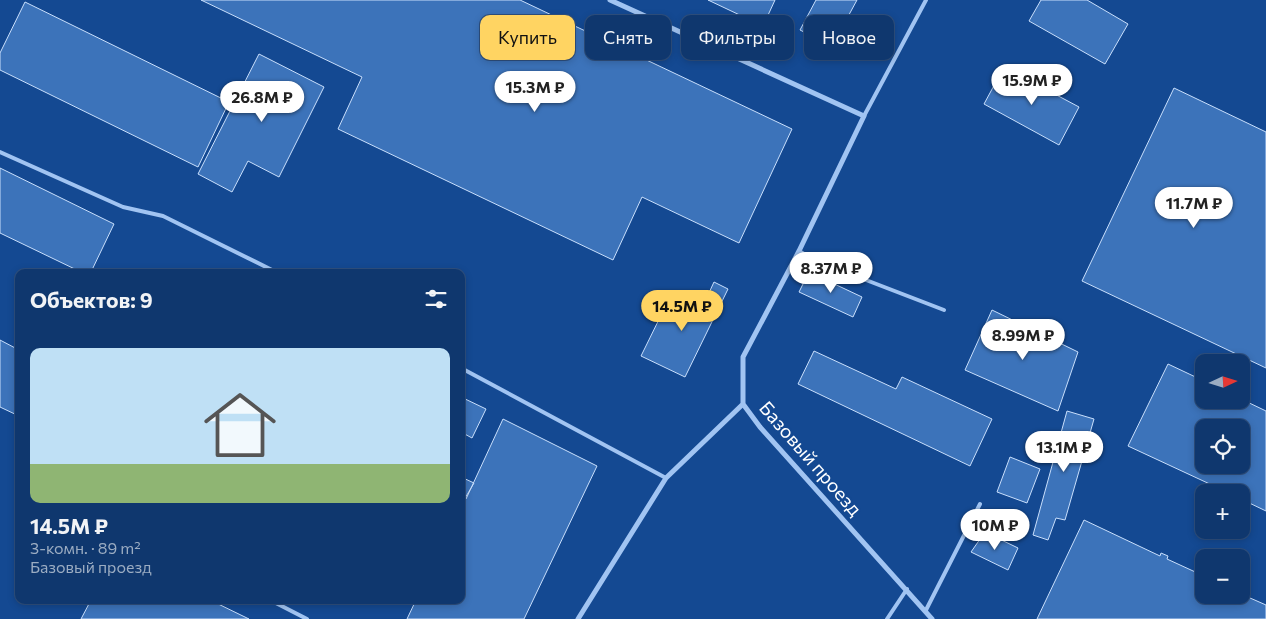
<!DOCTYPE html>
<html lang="ru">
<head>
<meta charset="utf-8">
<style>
	body { margin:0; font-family:Commissioner,sans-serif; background:#183f73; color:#f1f3f6; height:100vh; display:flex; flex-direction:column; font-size:19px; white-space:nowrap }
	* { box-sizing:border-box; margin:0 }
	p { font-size:16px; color:#9bacc2 }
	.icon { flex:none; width:28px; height:28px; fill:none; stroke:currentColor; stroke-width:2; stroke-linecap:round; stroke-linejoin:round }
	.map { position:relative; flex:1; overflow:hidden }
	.panel { position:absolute; left:15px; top:269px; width:450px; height:335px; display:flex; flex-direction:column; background:#0f376e; border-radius:10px; box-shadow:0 2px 8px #0003,0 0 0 1px #2f5181 }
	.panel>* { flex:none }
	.top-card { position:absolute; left:480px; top:15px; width:475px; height:45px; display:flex; gap:10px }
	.needle { width:32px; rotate:86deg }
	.controls { position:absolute; left:1195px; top:354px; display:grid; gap:10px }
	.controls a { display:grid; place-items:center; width:55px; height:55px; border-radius:10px; background:#0f376e; box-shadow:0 2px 8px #0003,0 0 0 1px #2f5181; font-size:25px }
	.price { position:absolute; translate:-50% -42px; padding:0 11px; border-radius:18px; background:#fff; color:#222; font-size:16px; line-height:32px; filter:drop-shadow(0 1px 2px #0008) }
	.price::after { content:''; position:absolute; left:50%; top:30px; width:15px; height:11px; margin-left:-8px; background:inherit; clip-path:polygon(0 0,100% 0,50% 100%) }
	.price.active { background:#ffd462; color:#111 }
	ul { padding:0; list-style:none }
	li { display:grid; align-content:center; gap:10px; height:265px; padding:0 15px }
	li span { display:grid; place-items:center; height:155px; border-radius:10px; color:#555 }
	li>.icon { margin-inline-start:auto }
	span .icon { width:90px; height:90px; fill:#fffc; stroke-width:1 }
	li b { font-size:21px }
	h2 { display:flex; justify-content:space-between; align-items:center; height:60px; padding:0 15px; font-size:21px }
	.pill { padding:0 18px; border-radius:10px; background:#0f376e; box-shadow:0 2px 8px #0003,0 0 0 1px #2f5181; font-size:18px; line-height:45px }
	.pill.active { background:#ffd462; color:#111 }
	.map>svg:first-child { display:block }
	.building { fill:#3c73ba; stroke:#c9dffc; fill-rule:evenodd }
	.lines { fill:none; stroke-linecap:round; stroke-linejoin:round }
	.service { stroke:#a1c4f2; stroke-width:4 }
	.minor { stroke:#a1c4f2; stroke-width:5 }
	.labels { text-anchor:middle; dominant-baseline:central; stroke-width:4; stroke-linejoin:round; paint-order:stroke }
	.street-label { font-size:19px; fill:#fff; stroke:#144992 }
</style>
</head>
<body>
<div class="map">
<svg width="1266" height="619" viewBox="0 0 1266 619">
	<rect width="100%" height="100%" fill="#144992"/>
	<path class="building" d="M201 0H520L792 129 739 243 642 197 613 260 338 129 362 77Z
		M708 0H775L763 26Z
		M816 0H857L832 46 800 30Z
		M1041 0H1087L1128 24 1105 64 1029 21Z
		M25 2 229 102 198 167 0 70V53Z
		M259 54 324 87 279 177 248 161 232 192 198 174Z
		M1004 67 1079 107 1059 145 984 104Z
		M1174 88 1266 132V368L1082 281Z
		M0 168 114 224 91 272H81L0 233Z
		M809 272 862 297 853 317 799 292Z
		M714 282 728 289 685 377 641 356 671 295 701 310Z
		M992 310 1078 352 1058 411 965 370Z
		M0 340 19 350V416L0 407Z
		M814 351 896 389 902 377 992 419 970 466 798 384Z
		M1168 364 1204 381V400L1241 399 1266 411V511L1241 499V492H1227L1128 446ZM1204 428H1241V465H1204Z
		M461 397 486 409 472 438 461 432Z
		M1067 411 1094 419 1065 520 1056 518 1048 540 1033 535Z
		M503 419 597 466 524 619H407L416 600H461V505L465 498 466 499Z
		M1010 457 1040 469 1027 503 997 492Z
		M461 477 474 483 461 505Z
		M1084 520 1160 556 1161 553 1168 556 1167 559 1204 576V595L1241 594 1266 605V619H1037Z
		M985 532 1018 548 1008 570 971 552Z
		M91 600H210L249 619H81Z"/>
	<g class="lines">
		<path class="service" d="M864 116 926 0
			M0 152 123 207 163 216 276 272
			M799 251 814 260 944 310
			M461 368 666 478
			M270 600 307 619
			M926 610 980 504
			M887 619 907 589"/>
		<path class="minor" d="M610 0 864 116 799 251 743 357V404L760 427 932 619
			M578 619 666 478 743 404"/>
	</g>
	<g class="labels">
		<g class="street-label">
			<text transform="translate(811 458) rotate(49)">Базовый проезд</text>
		</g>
	</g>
</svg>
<div class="controls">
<a><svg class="needle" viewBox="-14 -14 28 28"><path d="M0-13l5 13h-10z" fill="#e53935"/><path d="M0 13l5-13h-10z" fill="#9bacc2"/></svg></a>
<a><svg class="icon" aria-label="locate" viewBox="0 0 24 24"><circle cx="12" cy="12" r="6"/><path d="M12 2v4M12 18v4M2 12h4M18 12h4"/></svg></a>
<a>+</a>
<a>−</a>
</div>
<b class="price" style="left:1032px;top:106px">15.9M ₽</b>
<b class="price" style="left:535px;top:113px">15.3M ₽</b>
<b class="price" style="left:262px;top:123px">26.8M ₽</b>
<b class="price" style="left:1194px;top:229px">11.7M ₽</b>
<b class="price" style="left:831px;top:294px">8.37M ₽</b>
<b class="price active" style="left:682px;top:332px">14.5M ₽</b>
<b class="price" style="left:1023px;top:361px">8.99M ₽</b>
<b class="price" style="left:1064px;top:473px">13.1M ₽</b>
<b class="price" style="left:995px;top:551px">10M ₽</b>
<div class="top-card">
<a class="pill active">Купить</a>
<a class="pill">Снять</a>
<a class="pill">Фильтры</a>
<a class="pill">Новое</a>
</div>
<section class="panel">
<h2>Объектов: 9<svg class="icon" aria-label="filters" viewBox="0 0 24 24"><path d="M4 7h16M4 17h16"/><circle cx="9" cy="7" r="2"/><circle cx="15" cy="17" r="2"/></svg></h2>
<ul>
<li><span style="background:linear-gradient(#bfe0f5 75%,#8fb573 0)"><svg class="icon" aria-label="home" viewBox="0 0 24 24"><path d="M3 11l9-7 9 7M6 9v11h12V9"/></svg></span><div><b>14.5M ₽</b><p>3-комн. · 89 m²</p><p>Базовый проезд</p></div></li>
</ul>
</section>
</div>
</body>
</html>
